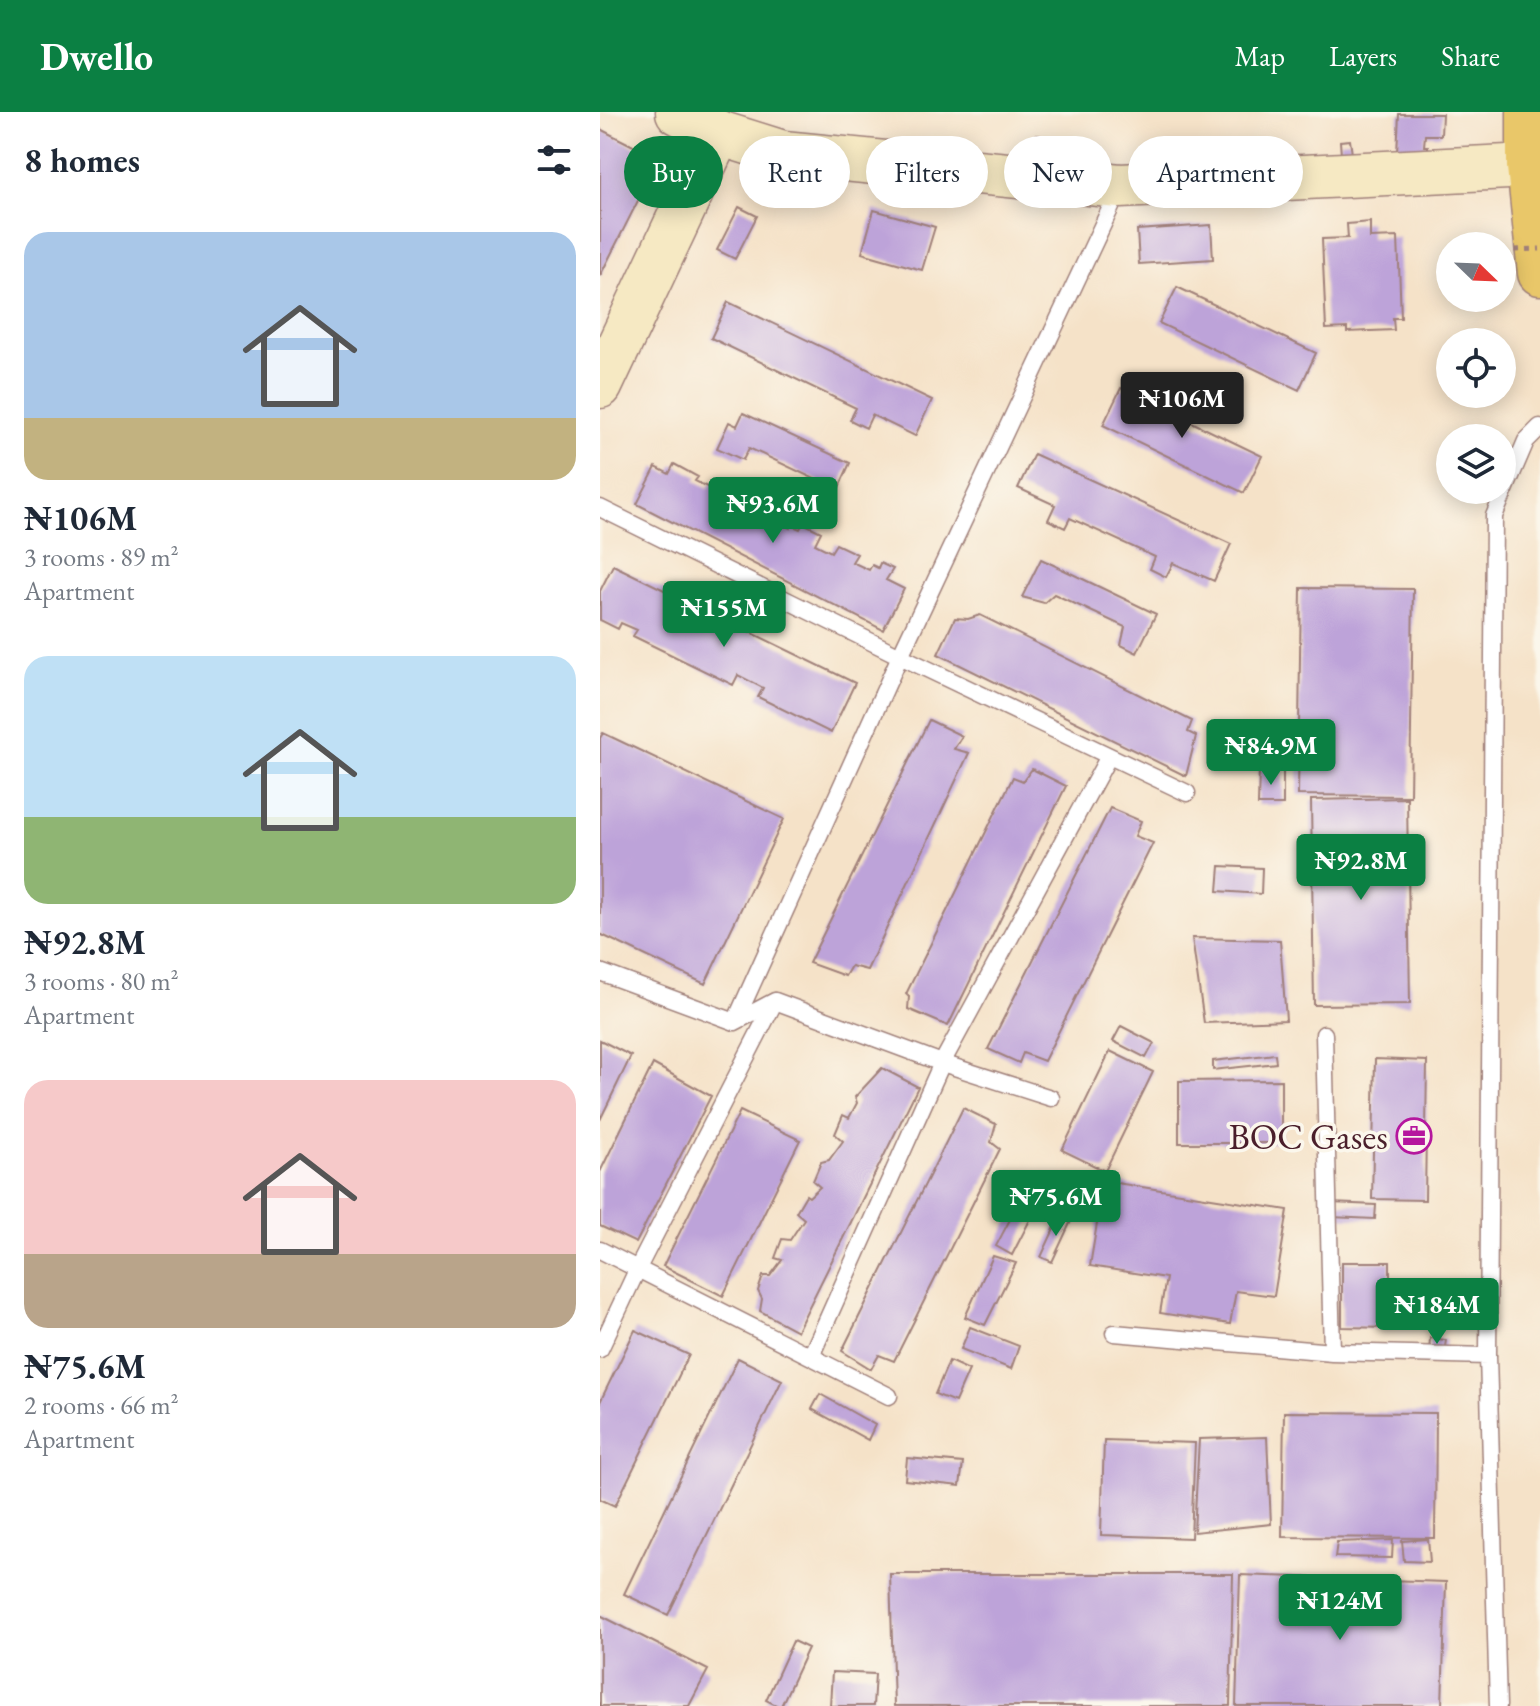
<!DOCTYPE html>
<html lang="en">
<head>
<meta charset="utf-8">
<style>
	body { margin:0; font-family:"EB Garamond",serif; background:#f6f6f7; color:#1f2937; height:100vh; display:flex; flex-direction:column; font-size:30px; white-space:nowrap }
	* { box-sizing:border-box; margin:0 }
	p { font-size:26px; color:#747a83 }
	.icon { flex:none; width:44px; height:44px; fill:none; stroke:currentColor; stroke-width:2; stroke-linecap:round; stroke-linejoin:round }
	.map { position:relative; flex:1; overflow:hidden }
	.details { display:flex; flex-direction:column; background:#fff; width:600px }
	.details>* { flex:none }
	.hud { position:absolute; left:24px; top:24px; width:760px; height:72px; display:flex; gap:16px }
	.needle { width:52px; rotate:113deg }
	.controls { position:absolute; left:836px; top:120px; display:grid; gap:16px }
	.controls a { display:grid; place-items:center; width:80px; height:80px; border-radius:50%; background:#fff; box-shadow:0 4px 20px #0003; font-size:40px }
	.price { position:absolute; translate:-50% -68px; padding:0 18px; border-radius:8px; background:#0b8043; color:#fff; font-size:26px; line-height:52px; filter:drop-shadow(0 2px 4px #0008) }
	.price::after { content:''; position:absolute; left:50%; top:48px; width:24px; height:18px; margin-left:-12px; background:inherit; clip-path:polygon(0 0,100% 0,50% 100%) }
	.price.selected { background:#222; color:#fff }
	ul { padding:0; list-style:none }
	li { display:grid; align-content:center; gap:16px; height:424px; padding:0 24px }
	li span { display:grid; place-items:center; height:248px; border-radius:24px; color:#555 }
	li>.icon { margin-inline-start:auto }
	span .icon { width:144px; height:144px; fill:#fffc; stroke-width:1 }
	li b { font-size:34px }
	h2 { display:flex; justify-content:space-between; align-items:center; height:96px; padding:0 24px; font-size:34px }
	.chip { padding:0 28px; border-radius:36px; background:#fff; box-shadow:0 4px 20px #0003; font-size:28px; line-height:72px }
	.chip.selected { background:#0b8043; color:#fff }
	header { display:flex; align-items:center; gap:48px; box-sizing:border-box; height:112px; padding:0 40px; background:#0b8043; color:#fff }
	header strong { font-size:38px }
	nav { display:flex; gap:44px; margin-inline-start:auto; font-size:28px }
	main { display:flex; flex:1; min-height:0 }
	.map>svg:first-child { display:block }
	.building { fill:#bda3d9 }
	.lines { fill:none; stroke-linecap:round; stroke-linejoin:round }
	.lane-casing { stroke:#a0807a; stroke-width:19 }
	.secondary-casing { stroke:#a0807a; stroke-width:47 }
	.primary-casing { stroke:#a0807a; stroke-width:47 }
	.lane { stroke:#fff; stroke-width:16 }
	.secondary { stroke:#f6e9c3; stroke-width:44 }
	.primary { stroke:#e9c769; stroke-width:44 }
	.path-bridge { stroke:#a0807a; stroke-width:5; stroke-dasharray:6 6; stroke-linecap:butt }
	.labels { text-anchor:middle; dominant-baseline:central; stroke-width:7; stroke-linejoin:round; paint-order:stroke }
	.poi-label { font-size:36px; fill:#4a1f2b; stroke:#fbf7ec; text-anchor:end }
</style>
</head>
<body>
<header>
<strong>Dwello</strong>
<nav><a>Map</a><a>Layers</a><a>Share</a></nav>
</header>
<main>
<section class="details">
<h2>8 homes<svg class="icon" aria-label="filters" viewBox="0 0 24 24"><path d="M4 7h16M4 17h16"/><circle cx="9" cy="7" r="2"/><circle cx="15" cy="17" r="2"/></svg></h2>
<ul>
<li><span style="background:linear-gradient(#a9c7e8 75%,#c2b280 0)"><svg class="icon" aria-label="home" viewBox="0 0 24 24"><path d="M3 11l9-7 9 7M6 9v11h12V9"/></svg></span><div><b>₦106M</b><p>3 rooms · 89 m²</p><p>Apartment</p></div></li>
<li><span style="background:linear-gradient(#bfe0f5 65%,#8fb573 0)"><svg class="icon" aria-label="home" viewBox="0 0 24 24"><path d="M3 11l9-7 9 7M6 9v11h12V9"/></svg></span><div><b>₦92.8M</b><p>3 rooms · 80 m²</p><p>Apartment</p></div></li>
<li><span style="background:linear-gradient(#f6c9c9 70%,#b9a48a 0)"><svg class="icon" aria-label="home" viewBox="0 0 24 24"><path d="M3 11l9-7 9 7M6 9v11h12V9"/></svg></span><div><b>₦75.6M</b><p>2 rooms · 66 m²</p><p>Apartment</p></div></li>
</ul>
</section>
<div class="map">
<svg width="940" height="1594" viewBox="0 0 940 1594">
	<rect width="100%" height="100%" fill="#fbf7ec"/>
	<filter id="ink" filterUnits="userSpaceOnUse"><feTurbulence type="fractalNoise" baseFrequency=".0125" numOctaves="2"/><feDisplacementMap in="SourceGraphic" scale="16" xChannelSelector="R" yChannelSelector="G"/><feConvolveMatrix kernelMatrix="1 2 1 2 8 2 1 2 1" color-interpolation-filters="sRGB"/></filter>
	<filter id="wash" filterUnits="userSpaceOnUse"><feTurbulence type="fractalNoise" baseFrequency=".006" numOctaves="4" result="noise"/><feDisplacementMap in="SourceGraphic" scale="32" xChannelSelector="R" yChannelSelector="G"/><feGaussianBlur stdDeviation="1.8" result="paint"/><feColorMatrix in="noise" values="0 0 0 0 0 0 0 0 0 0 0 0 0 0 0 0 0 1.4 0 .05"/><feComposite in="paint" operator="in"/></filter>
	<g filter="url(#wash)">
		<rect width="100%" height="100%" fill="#f5e2c8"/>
		<g id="blocks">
			<path class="building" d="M799 2H842L841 23H825L824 34H828V42L797 41Z
				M0 17 59 47 0 164Z
				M436 23 461 27 458 49 433 45Z
				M750 28 752 42 741 43 740 29Z
				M139 95 157 104 135 147 117 138Z
				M274 98 335 115 322 158 262 141Z
				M770 110V126L798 125 801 206H793L794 218 747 220V216L726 217 722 127 748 126 747 112Z
				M611 113 613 147 539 152 537 118Z
				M577 175 716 241 699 278 559 211Z
				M128 190 332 288 315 324 272 303 266 316 250 308 256 296 111 226Z
				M521 276 662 344 644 381 503 313Z
				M143 301 250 351 233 389 215 381 219 369 149 336 143 348 117 336 129 310 137 314Z
				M434 342 631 432 614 469 573 451 566 465 550 457 555 445 470 406 465 416 448 408 455 393 418 376Z
				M74 352 98 365 95 369 109 376 111 371 132 382 129 389 150 399 153 393 180 407 178 410 190 416 191 413 200 417 203 411 221 420 215 432 231 440 236 432 257 442 252 450 269 458 272 453 278 456 280 451 293 457 286 468 304 477 283 518 37 392 56 355 69 362Z
				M441 447 556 502 537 541 521 533 525 515 454 482 444 491 422 485Z
				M13 453 255 571 231 621 158 585 163 576 138 563 133 573 33 524 37 518 21 511 18 517 0 508V479Z
				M701 476 813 477 810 684 698 683Z
				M380 503 592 609 588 620 596 624 586 664 338 542 355 506 368 507Z
				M329 608 362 624 354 637 369 641 267 858 251 854 245 864 209 851Z
				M3 621 184 707 105 872 0 822V626Z
				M432 657 466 674 348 914 308 897 309 885 306 882 413 665 423 669Z
				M659 657H683V693H658Z
				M807 686 810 892 714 893 711 688Z
				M510 696 541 709 535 724 553 731 444 949 423 941 419 951 388 937Z
				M620 754 662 756 661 782 618 779Z
				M592 826 680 828 686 908 604 911Z
				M521 914 554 931 546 946 513 929Z
				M0 928 31 944 0 1008Z
				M510 939 553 960 505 1059 462 1038Z
				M675 942 676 951 613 958V949Z
				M775 947 827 949 825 1088 772 1087Z
				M53 952 111 984 36 1131 0 1114V1060Z
				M282 956 318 975 197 1219 160 1199 162 1187 158 1179 163 1164H170L182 1148 175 1146 182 1127 190 1128 204 1107 196 1100 206 1083 209 1085 220 1075 213 1069 221 1050 229 1048 243 1029 235 1022 243 1003 249 1006 257 991 255 985Z
				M681 968V1031H579V969Z
				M363 996 396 1012 391 1030 400 1037 294 1249 279 1243 271 1257 242 1239Z
				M140 999 200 1028 123 1184 63 1154Z
				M504 1069 688 1098 674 1184 636 1179 630 1212 560 1201 566 1166 490 1154Z
				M731 1091 776 1093 775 1107 731 1105Z
				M416 1096 432 1104 412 1143 396 1134Z
				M461 1102 472 1107 452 1150 441 1145Z
				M393 1144 416 1151 385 1213 365 1205Z
				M742 1150H790V1216L742 1215Z
				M370 1215 419 1234 411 1257 361 1237Z
				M35 1218 89 1243 15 1394 0 1387V1290Z
				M830 1226 846 1228 844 1242 829 1240Z
				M138 1246 182 1268 68 1503 24 1482Z
				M349 1249 369 1258 355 1290 335 1282Z
				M220 1282 275 1313 268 1328 212 1297Z
				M684 1300 836 1301 835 1426 682 1425Z
				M667 1325 671 1412 594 1420 599 1327Z
				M504 1328 595 1331 591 1426 501 1423Z
				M307 1346 363 1351 360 1374 305 1368Z
				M828 1427 830 1450 804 1449 802 1429Z
				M793 1428 792 1446 735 1445 737 1430Z
				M290 1462H633L630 1594H294Z
				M640 1463 846 1470 842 1594H636Z
				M0 1503 108 1558 89 1594H0Z
				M193 1529 208 1536 181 1594H178L166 1588Z
				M232 1560 275 1562 273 1594H230Z"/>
		</g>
	</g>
	<g filter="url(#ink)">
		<use href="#blocks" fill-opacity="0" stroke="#a0807a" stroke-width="2"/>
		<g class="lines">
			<defs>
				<path id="lane" d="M0 396 300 544 587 681
					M0 860 135 910 175 889 38 1156 0 1237
					M175 889 342 951 451 986
					M135 910 300 544 520 76
					M724 922 732 1240 888 1244
					M0 1138 289 1284
					M514 1221 732 1240
					M211 1244 342 951 509 644
					M898 1594 888 1244 894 404 926 329 940 315"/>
				<path id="secondary" d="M78 0 119 21 183 41 520 74 929 54
					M0 274 119 21"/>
				<path id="primary" d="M929 0V54L940 161"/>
			</defs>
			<use href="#lane" class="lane-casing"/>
			<use href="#secondary" class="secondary-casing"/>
			<use href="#primary" class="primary-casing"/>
			<use href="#lane" class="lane"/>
			<use href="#secondary" class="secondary"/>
			<use href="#primary" class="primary"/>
			<path class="path-bridge" d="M914 138 940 137"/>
		</g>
	</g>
	<defs>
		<symbol id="office-ring" viewBox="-11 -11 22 22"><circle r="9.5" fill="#fbf7ec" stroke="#b5179e" stroke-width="1.5"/><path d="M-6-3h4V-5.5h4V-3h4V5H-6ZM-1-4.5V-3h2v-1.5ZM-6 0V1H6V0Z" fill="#b5179e"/></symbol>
	</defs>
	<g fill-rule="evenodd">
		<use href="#office-ring" x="794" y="1004" width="40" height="40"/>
	</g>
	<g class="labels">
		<g class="poi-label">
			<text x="788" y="1024">BOC Gases</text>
		</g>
	</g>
</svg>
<div class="controls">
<a><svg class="needle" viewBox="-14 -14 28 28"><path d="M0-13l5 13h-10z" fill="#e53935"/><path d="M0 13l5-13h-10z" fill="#747a83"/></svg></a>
<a><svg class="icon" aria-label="locate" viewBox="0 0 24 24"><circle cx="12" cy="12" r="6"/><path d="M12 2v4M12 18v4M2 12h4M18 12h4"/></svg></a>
<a><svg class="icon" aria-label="layers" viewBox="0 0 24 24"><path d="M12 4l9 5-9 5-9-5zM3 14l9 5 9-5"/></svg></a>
</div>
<b class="price selected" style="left:582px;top:328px">₦106M</b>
<b class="price" style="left:173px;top:433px">₦93.6M</b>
<b class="price" style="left:124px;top:537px">₦155M</b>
<b class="price" style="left:671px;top:675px">₦84.9M</b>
<b class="price" style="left:761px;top:790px">₦92.8M</b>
<b class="price" style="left:456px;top:1126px">₦75.6M</b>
<b class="price" style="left:837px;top:1234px">₦184M</b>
<b class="price" style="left:740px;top:1530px">₦124M</b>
<div class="hud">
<a class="chip selected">Buy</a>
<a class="chip">Rent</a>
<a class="chip">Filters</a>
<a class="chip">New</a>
<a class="chip">Apartment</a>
</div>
</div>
</main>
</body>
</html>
